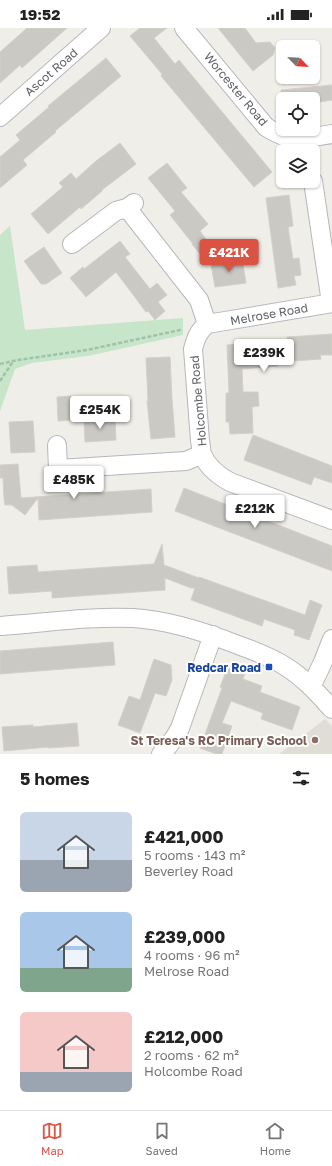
<!DOCTYPE html>
<html lang="en">
<head>
<meta charset="utf-8">
<style>
	body { margin:0; font-family:"Golos Text",sans-serif; background:#f2f2f2; color:#222; height:100vh; display:flex; flex-direction:column; font-size:15px; white-space:nowrap }
	* { box-sizing:border-box; margin:0 }
	p { font-size:13px; color:#767676 }
	.icon { flex:none; width:22px; height:22px; fill:none; stroke:currentColor; stroke-width:2; stroke-linecap:round; stroke-linejoin:round }
	.map { position:relative; height:726px; overflow:hidden }
	.details { display:flex; flex-direction:column; background:#fff; flex:1 }
	.details>* { flex:none }
	.needle { width:26px; rotate:115deg }
	.fabs { position:absolute; left:276px; top:12px; display:grid; gap:8px }
	.fabs a { display:grid; place-items:center; width:44px; height:44px; border-radius:6px; background:#fff; box-shadow:0 1px 3px #0004; font-size:20px }
	.price { position:absolute; translate:-50% -34px; padding:0 9px; border-radius:4px; background:#fff; color:#222; font-size:13px; line-height:26px; filter:drop-shadow(0 1px 2px #0008) }
	.price::after { content:''; position:absolute; left:50%; top:24px; width:12px; height:9px; margin-left:-6px; background:inherit; clip-path:polygon(0 0,100% 0,50% 100%) }
	.price.active { background:#db5342; color:#fff }
	ul { padding:0; list-style:none }
	li { display:flex; align-items:center; gap:12px; height:100px; padding:0 20px }
	li span { display:grid; place-items:center; flex:none; width:112px; height:80px; border-radius:6px; color:#555 }
	li>.icon { margin-inline-start:auto }
	span .icon { width:48px; height:48px; fill:#fffc; stroke-width:1 }
	li b { font-size:17px }
	h2 { display:flex; justify-content:space-between; align-items:center; height:48px; padding:0 20px; font-size:17px }
	.status { display:flex; justify-content:space-between; align-items:center; height:28px; padding:0 20px; background:#fff; direction:ltr }
	.status svg { height:11px; fill:currentColor }
	.dock { display:flex; justify-content:space-around; align-items:center; height:56px; border-top:1px solid #e0e0e0; background:#fff; font-size:11px; color:#767676 }
	.dock a { display:grid; justify-items:center; gap:2px }
	.dock .active { color:#db5342 }
	.map>svg:first-child { display:block }
	.education { fill:#e0ddd6 }
	.green { fill:#c7e5c8 }
	.building { fill:#cbc9c4; stroke:#d4d0c7 }
	.lines { fill:none; stroke-linecap:round; stroke-linejoin:round }
	.minor-casing { stroke:#b5b7bb; stroke-width:20 }
	.path { stroke:#9fc3aa; stroke-width:2.5; stroke-dasharray:4 2; stroke-linecap:butt }
	.minor { stroke:#fff; stroke-width:18 }
	.transit-dot { fill:#1a4fb4; stroke:#fff; stroke-width:1.5 }
	.education-dot { fill:#8d6e63; stroke:#fff; stroke-width:1.5 }
	.labels { text-anchor:middle; dominant-baseline:central; stroke-width:4; stroke-linejoin:round; paint-order:stroke }
	.street-label { font-size:12px; fill:#5f6267; stroke:#fff }
	.transit-label { font-size:12px; font-weight:bold; fill:#164399; stroke:#fff; text-anchor:end }
	.education-label { font-size:12px; font-weight:bold; fill:#785e54; stroke:#fff; text-anchor:end }
</style>
</head>
<body>
<div class="status"><b>19:52</b><svg viewBox="0 0 49 12"><path d="M0 12V9h3v3zM5 12V6h3v6zM10 12V3h3v9zM15 12V0h3v12zM26 1h20v11H26zM47 4h2v5h-2z"/></svg></div>
<div class="map">
<svg width="332" height="726" viewBox="0 0 332 726">
	<rect width="100%" height="100%" fill="#f0eee8"/>
	<path class="education" d="M325 691 332 698V726H279Z"/>
	<path class="green" d="M10 198 25 302 183 290V307L88 328 32 335 15 341 0 383V207Z"/>
	<path class="building" d="M27 0H67L22 40 20 37 0 55V24Z
		M140 0H167L154 10 175 36 179 32 272 144 254 159 161 48 162 46 130 8Z
		M218 0H245L256 15 270 14 275 20 273 27 253 43Z
		M106 30 121 48 55 103 56 104 23 132 27 137 0 160V129L20 112 16 107 49 79 48 78Z
		M332 57V72L313 75V71H281V62Z
		M120 115 136 136 102 162V163L81 181 80 179 48 206 31 186 63 159 59 155 71 145 76 151 96 133Z
		M167 135 187 160 181 164 208 196 200 203 211 218 200 226 192 216H193L170 187 175 183 148 150Z
		M289 167 293 198 288 199 293 231 299 230 301 247 294 248 296 257 278 260 266 170Z
		M120 213 130 226 125 229 150 261 157 255 167 267 158 274 165 283 155 292 148 283 146 284 116 244 86 269 70 250 83 239 84 241Z
		M44 219 62 245 46 256H41L24 233Z
		M242 231 246 255 215 259 211 236Z
		M332 306V327H320L321 331 278 334V338L242 341 243 364H258L259 378 252 379 253 405 230 406 229 394H226V365H229L227 317 255 315V322L288 319 287 309Z
		M170 329 172 371 175 409 151 411 147 373H148L146 330Z
		M71 368 73 392 58 393 57 369Z
		M115 389 116 412 85 414 84 391Z
		M33 393 35 424 11 425 9 394Z
		M253 407 332 438V455L314 449 311 457 244 432Z
		M18 436 21 470 151 461 152 484 39 492 38 470 25 487 12 477H5L4 471 3 450H0V437Z
		M184 460 332 518V543L175 483Z
		M162 516 164 537 199 550V549L305 587 310 572 322 577 309 612 294 607 295 602 264 591 262 598 191 572 195 560H191L165 550V562L52 570V563L9 566 7 539 37 537 38 544 154 536Z
		M113 614 115 637 0 646V623Z
		M154 631 171 637 172 652 166 668 155 665 140 705 118 697 129 668 140 672Z
		M228 639 245 645 243 651 262 658 260 664 300 679 292 702 261 691 263 685 231 673 222 695 232 698 222 726H216L200 720 222 660 220 659Z
		M77 695 79 718 48 720V719L4 723 2 699 33 697V699Z"/>
	<g class="lines">
		<defs>
			<path id="minor" d="M184 0 266 99C282 109 288 110 307 110L309 123
				M0 89 101 0
				M307 110 332 106
				M313 153 331 275
				M127 180 199 272 207 296
				M72 216 116 183 127 180 134 175
				M207 296C198 304 196 310 193 321L200 413C201 417 201 422 202 426 207 438 219 448 230 454L332 492
				M207 296 332 275
				M57 417 58 441 186 433 202 426
				M0 598C44 595 89 588 133 590 169 592 205 604 238 617 255 623 273 630 288 640 305 651 318 666 332 681
				M311 659 323 634 332 611
				M161 726C169 718 175 710 180 700L213 607"/>
		</defs>
		<use href="#minor" class="minor-casing"/>
		<path class="path" d="M0 336 18 332 87 322 180 302 182 303
			M0 353 14 332"/>
		<use href="#minor" class="minor"/>
	</g>
	<rect class="transit-dot" x="265" y="635" width="8" height="8" rx="2"/>
	<circle class="education-dot" cx="315" cy="712" r="4"/>
	<g class="labels">
		<g class="street-label">
			<text transform="translate(51 44) rotate(-41)">Ascot Road</text>
			<text transform="translate(236 61) rotate(50)">Worcester Road</text>
			<text transform="translate(269 286) rotate(-10)">Melrose Road</text>
			<text transform="translate(198 373) rotate(-95)">Holcombe Road</text>
		</g>
		<g class="transit-label">
			<text x="261" y="639">Redcar Road</text>
		</g>
		<g class="education-label">
			<text x="307" y="712">St Teresa's RC Primary School</text>
		</g>
	</g>
</svg>
<div class="fabs">
<a><svg class="needle" viewBox="-14 -14 28 28"><path d="M0-13l5 13h-10z" fill="#e53935"/><path d="M0 13l5-13h-10z" fill="#767676"/></svg></a>
<a><svg class="icon" aria-label="locate" viewBox="0 0 24 24"><circle cx="12" cy="12" r="6"/><path d="M12 2v4M12 18v4M2 12h4M18 12h4"/></svg></a>
<a><svg class="icon" aria-label="layers" viewBox="0 0 24 24"><path d="M12 4l9 5-9 5-9-5zM3 14l9 5 9-5"/></svg></a>
</div>
<b class="price active" style="left:229px;top:245px">£421K</b>
<b class="price" style="left:264px;top:345px">£239K</b>
<b class="price" style="left:100px;top:402px">£254K</b>
<b class="price" style="left:74px;top:472px">£485K</b>
<b class="price" style="left:255px;top:501px">£212K</b>
</div>
<section class="details">
<h2>5 homes<svg class="icon" aria-label="filters" viewBox="0 0 24 24"><path d="M4 7h16M4 17h16"/><circle cx="9" cy="7" r="2"/><circle cx="15" cy="17" r="2"/></svg></h2>
<ul>
<li><span style="background:linear-gradient(#c9d6e8 60%,#9aa5b1 0)"><svg class="icon" aria-label="home" viewBox="0 0 24 24"><path d="M3 11l9-7 9 7M6 9v11h12V9"/></svg></span><div><b>£421,000</b><p>5 rooms · 143 m²</p><p>Beverley Road</p></div></li>
<li><span style="background:linear-gradient(#a9c7e8 70%,#7fa58c 0)"><svg class="icon" aria-label="home" viewBox="0 0 24 24"><path d="M3 11l9-7 9 7M6 9v11h12V9"/></svg></span><div><b>£239,000</b><p>4 rooms · 96 m²</p><p>Melrose Road</p></div></li>
<li><span style="background:linear-gradient(#f6c9c9 75%,#9aa5b1 0)"><svg class="icon" aria-label="home" viewBox="0 0 24 24"><path d="M3 11l9-7 9 7M6 9v11h12V9"/></svg></span><div><b>£212,000</b><p>2 rooms · 62 m²</p><p>Holcombe Road</p></div></li>
</ul>
</section>
<nav class="dock">
<a class="active"><svg class="icon" aria-label="map" viewBox="0 0 24 24"><path d="M3 6l6-2 6 2 6-2v14l-6 2-6-2-6 2zM9 4v14M15 6v14"/></svg>Map</a>
<a><svg class="icon" aria-label="saved" viewBox="0 0 24 24"><path d="M7 4h10v16l-5-4-5 4z"/></svg>Saved</a>
<a><svg class="icon" aria-label="home" viewBox="0 0 24 24"><path d="M3 11l9-7 9 7M6 9v11h12V9"/></svg>Home</a>
</nav>
</body>
</html>
